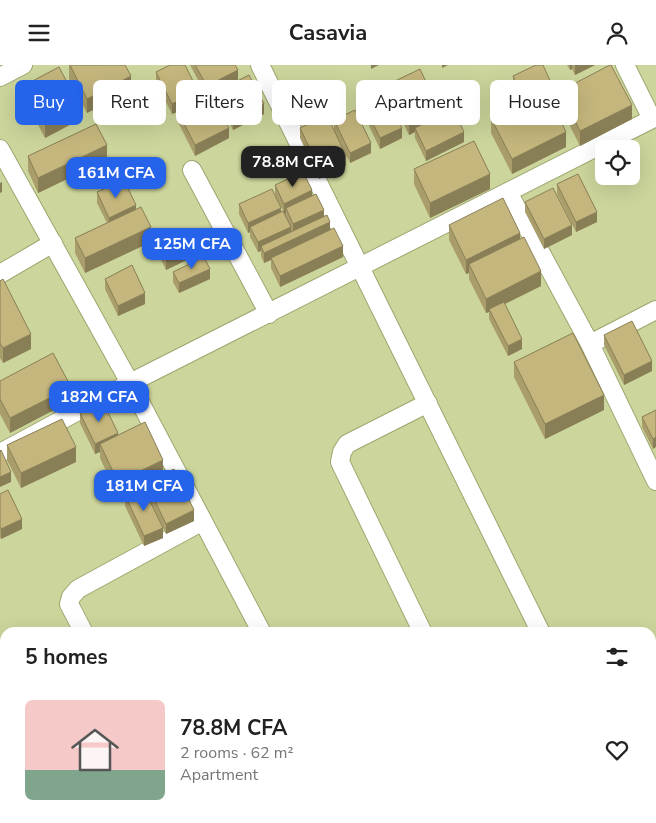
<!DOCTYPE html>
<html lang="en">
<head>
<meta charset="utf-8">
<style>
	body { margin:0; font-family:"Nunito Sans",sans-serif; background:#f6f6f6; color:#222; height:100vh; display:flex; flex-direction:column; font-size:19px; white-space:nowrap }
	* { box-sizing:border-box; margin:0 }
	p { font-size:16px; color:#767676 }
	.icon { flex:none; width:28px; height:28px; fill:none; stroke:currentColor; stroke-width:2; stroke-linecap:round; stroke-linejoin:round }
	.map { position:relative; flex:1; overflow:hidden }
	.drawer { position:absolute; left:0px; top:562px; width:656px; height:196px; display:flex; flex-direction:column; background:#fff; border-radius:15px 15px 0 0; box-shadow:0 5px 20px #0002 }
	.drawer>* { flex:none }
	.hud { position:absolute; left:15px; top:15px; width:626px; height:45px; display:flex; gap:10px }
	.buttons { position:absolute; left:595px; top:75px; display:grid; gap:10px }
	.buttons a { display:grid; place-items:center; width:45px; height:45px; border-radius:8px; background:#fff; box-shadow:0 5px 20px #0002; font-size:25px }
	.price { position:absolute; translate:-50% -42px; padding:0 11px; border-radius:10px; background:#2563eb; color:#fff; font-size:16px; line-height:32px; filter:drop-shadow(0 1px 2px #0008) }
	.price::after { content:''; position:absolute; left:50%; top:30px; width:15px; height:11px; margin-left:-8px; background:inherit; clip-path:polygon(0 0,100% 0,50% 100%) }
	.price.current { background:#222; color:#fff }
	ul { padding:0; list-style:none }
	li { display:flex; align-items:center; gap:15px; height:125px; padding:0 25px }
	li+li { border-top:1px solid #e0e0e0 }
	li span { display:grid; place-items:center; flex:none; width:140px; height:100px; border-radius:8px; color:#555 }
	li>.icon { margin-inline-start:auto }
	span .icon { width:60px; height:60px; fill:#fffc; stroke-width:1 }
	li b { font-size:21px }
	h2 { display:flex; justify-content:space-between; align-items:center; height:60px; padding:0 25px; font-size:21px }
	.chip { padding:0 18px; border-radius:8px; background:#fff; box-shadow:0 5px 20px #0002; font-size:18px; line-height:45px }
	.chip.current { background:#2563eb; color:#fff }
	header { display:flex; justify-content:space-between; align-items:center; height:65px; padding:0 25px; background:#fff; font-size:22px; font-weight:700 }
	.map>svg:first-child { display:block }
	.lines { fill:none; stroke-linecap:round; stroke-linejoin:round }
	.street-casing { stroke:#9da66e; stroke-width:20 }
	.street { stroke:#fff; stroke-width:18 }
	.wall { fill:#a99d6b }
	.shaded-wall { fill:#897f57 }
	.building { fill:#c4b67c; stroke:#897f57 }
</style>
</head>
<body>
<header><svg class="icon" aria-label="menu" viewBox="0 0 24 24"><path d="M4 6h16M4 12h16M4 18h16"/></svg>Casavia<svg class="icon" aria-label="person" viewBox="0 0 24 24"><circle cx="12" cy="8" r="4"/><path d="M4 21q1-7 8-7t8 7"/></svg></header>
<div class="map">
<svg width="656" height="758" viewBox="0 0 656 758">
	<rect width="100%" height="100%" fill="#ccd59b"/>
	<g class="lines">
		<defs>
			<path id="street" d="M260 0 541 568
				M625 0 652 54
				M0 12 23 0
				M0 84 130 318 262 568
				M192 105 269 249
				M508 127 590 279 656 416
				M0 209 53 178
				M590 279 656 245
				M0 388 130 318 656 52
				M84 568 69 539 71 532 78 524 203 456
				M423 568 340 397 342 387 347 379 428 338
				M651 590 656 587
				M184 754 187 758
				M360 754 362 758
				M513 754 515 758
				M637 754 639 758
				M2 758 9 754"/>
		</defs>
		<use href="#street" class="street-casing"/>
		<use href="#street" class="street"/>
	</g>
	<path class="wall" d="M69 0H125L131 26 87 48 69 14Z
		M190 0H235L238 15 211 29 229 73 195 91 177 55V47L172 49 156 17V7L198 34 206 30Z
		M567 0H595L575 10 572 4 570 5Z
		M513 11 553 32 550 33 566 82 512 109 491 68V53L521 38 513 21Z
		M389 19 439 51 464 77 426 96 415 73V67L409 70 389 29Z
		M25 20 79 55 45 73 25 35Z
		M218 26 264 49 233 65 218 36Z
		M560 26 632 54 580 81 560 41Z
		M363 38 402 73 380 84 363 48Z
		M334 55 371 88 350 98 334 65Z
		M300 63 346 101 319 114 300 73Z
		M28 91 107 95 38 128 28 106Z
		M414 104 490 124 430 153 414 119Z
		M557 119 597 157 576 167 557 129Z
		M275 120 312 131 324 151 343 192 280 222 271 203V195L264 198 261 191V186L258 187 250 172V167L248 168 239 149V139L281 147 283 146 275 130Z
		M97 127 136 144 151 177 85 208 75 188V173L107 158 97 138Z
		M525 137 572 170 544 184 525 147Z
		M449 160 520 174 541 221 505 239 522 284 508 291 489 254V247L486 248 469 214V208L466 209 449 175Z
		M159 180 197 190 166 205 159 190Z
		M173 207 210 214 179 228 173 217Z
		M105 214 145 239 118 251 105 224Z
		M0 216 31 284 3 298 0 293Z
		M604 270 652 306 624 320 604 280Z
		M514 297 604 345 545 374 514 312Z
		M0 316 71 336 10 368 0 349Z
		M656 345 653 384 642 362V352Z
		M80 348 118 370 163 409 194 456 166 469 146 428V418L118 432 100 393V387L95 389 80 358Z
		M7 380 76 397 21 423 7 395Z
		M0 429 22 464 1 474 0 472Z
		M125 430 163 473 144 481 125 441Z
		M195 754H254L246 758H197Z
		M320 754H337L329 758H322Z"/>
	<path class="shaded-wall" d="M371 0H379L371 4Z
		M442 0H448L442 3Z
		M570 0H572V4L570 5Z
		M575 0H595L575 10Z
		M238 5V15L207 31V21Z
		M131 11V26L87 48V34Z
		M553 22V32L524 45V35Z
		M198 26V36L177 45V47L172 49V39Z
		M264 39V49L233 65V55Z
		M79 40V55L45 73V58Z
		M632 40V54L580 81V66Z
		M439 45V55L415 63V67L409 70V60Z
		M229 63V73L195 91V80Z
		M402 63V73L380 84V73Z
		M464 67V77L426 96V86Z
		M566 67V82L512 109V94Z
		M371 78V88L350 98V88Z
		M107 80V95L38 128V113Z
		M346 91V101L319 114V103Z
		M490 109V124L430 153V138Z
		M2 117V127L0 128V118Z
		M312 125V136L286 143V148L284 149V139Z
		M136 140V151L109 163V153Z
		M281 143V153L250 162V167L248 168V158Z
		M324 145V155L293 169V159Z
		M597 147V157L576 167V157Z
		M330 157V167L271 193V195L264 198V188Z
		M572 160V170L544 184V174Z
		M151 162V177L85 208V193Z
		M291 162V172L261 181V186L258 187V177Z
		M520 168V183L469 199V208L466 209V195Z
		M197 180V190L166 205V194Z
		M343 181V192L280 222V211Z
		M210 204V214L179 228V218Z
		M541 206V221L490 246 489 244V247L486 248V234Z
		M145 228V239L118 251V241Z
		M31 269V284L3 298V283Z
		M522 274V284L508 291V281Z
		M652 296V306L624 320V310Z
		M71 322V336L10 368V353Z
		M604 330V345L545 374V359Z
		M118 368V378L100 379V387L95 389V379Z
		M656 372V382L653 384V374Z
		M76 382V397L21 423V408Z
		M163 395V410L118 432V417Z
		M11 407V417L0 422V412Z
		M194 445V456L166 469V459Z
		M22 454V464L1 474V464Z
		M163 463V473L144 481V471Z
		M226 754H254L246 758H218Z
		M323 754H337L329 758H323Z"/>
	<path class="building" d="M70 0H125L131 11 87 34Z
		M170 0H185L198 26 172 39 156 7Z
		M195 0H235L238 5 207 21Z
		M536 0H543L553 22 524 35 513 11Z
		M610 0H611L632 40 580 66 560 26Z
		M59 2 79 40 45 58 25 20Z
		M420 4 439 45 409 60 389 19Z
		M249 10 264 39 233 55 218 26Z
		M546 26 566 67 512 94 491 53Z
		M211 28 229 63 195 80 177 45Z
		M385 28 402 63 380 73 363 38Z
		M453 44 464 67 426 86 415 63Z
		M355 45 371 78 350 88 334 55Z
		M327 50 346 91 319 103 300 63Z
		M96 59 107 80 38 113 28 91Z
		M474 76 490 109 430 138 414 104Z
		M303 107 312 125 284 139 275 120Z
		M578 109 597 147 576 157 557 119Z
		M124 115 136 140 109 153 97 127Z
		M553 123 572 160 544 174 525 137Z
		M272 124 281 143 248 158 239 139Z
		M316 129 324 145 293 159 286 143Z
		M503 133 520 168 466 195 449 160Z
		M141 142 151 162 85 193 75 173Z
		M283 146 291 162 258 177 250 162Z
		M327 150 330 157 264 188 261 181Z
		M334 163 343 181 280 211 271 193Z
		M190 165 197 180 166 194 159 180Z
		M524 172 541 206 486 234 469 199Z
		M204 192 210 204 179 218 173 207Z
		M132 200 145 228 118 241 105 214Z
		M3 214 31 269 3 283 0 278V216Z
		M504 237 522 274 508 281 489 244Z
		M632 256 652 296 624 310 604 270Z
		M573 268 604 330 545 359 514 297Z
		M53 288 71 322 10 353 0 334V316Z
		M103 337 118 368 95 379 80 348Z
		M656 345V372L653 374 642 352Z
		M62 354 76 382 21 408 7 380Z
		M145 357 163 395 118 417 100 379Z
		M1 385 11 407 0 412V386Z
		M174 404 194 445 166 459 146 417Z
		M143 422 163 463 144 471 125 430Z
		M8 425 22 454 1 464 0 462V429Z
		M174 754H178L180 758H166Z
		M203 754H226L218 758H205Z"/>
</svg>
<div class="buttons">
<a><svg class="icon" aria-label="locate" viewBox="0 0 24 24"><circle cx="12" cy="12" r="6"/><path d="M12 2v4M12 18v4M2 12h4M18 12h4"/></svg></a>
</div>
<b class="price current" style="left:293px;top:123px">78.8M CFA</b>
<b class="price" style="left:116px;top:134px">161M CFA</b>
<b class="price" style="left:192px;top:205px">125M CFA</b>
<b class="price" style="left:99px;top:358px">182M CFA</b>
<b class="price" style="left:144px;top:447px">181M CFA</b>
<div class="hud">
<a class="chip current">Buy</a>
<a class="chip">Rent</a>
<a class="chip">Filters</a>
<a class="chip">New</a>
<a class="chip">Apartment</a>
<a class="chip">House</a>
</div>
<section class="drawer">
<h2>5 homes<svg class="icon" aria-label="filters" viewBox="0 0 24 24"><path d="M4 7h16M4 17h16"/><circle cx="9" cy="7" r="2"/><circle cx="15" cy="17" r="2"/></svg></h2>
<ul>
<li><span style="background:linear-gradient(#f6c9c9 70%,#7fa58c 0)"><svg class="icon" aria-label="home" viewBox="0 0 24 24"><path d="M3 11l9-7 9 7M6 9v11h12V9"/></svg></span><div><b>78.8M CFA</b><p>2 rooms · 62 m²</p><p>Apartment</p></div><svg class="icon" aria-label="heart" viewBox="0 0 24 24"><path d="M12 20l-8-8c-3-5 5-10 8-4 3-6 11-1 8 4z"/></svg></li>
</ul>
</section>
</div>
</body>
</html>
